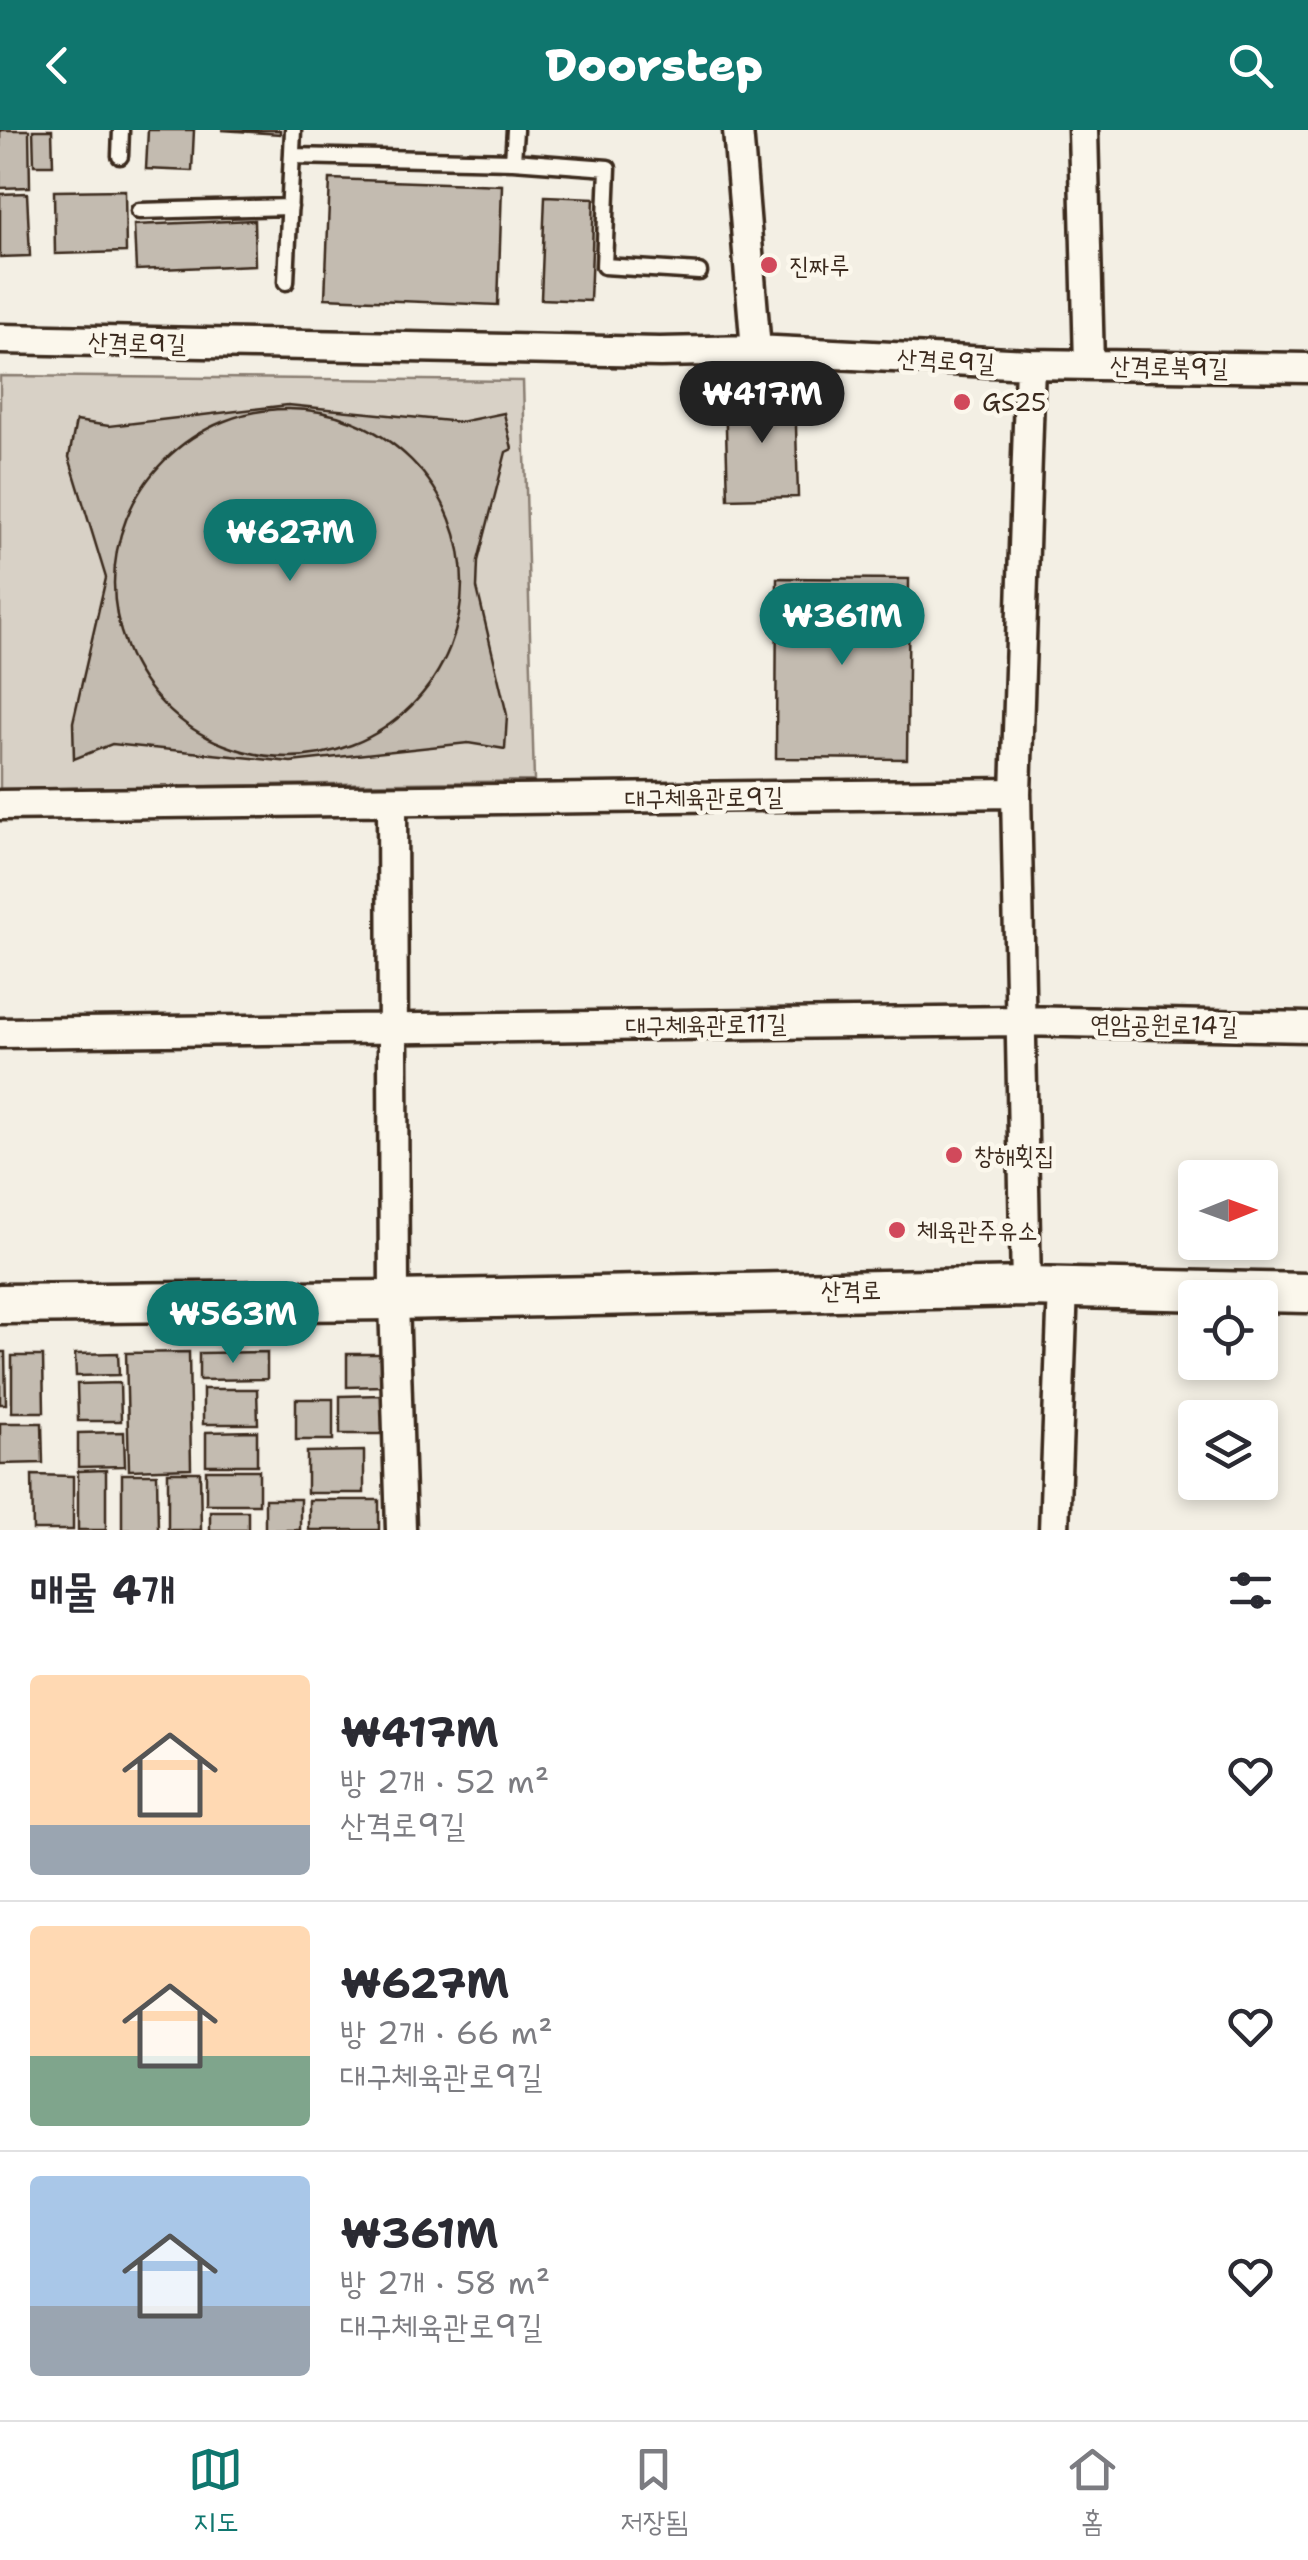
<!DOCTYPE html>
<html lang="ko">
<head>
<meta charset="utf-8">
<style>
	body { margin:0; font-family:"Shantell Sans","Poor Story",sans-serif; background:#f2f2f3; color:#2b2b33; height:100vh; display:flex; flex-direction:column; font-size:38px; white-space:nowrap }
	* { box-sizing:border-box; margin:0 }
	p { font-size:32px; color:#7c7c81 }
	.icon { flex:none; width:55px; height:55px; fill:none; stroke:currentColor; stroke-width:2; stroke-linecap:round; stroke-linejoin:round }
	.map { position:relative; height:1400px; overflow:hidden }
	.details { display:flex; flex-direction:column; background:#fff; flex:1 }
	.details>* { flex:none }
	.needle { width:65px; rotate:89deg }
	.controls { position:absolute; left:1178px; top:1030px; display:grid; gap:20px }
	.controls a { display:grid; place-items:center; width:100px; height:100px; border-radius:10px; background:#fff; box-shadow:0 5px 15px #0003; font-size:50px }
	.price { position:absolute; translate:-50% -85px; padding:0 22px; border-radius:35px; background:#0f766e; color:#fff; font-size:32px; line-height:65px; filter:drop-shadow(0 2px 5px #0008) }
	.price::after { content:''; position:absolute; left:50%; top:60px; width:30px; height:22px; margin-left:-15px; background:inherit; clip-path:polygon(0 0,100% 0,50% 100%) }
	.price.active { background:#222; color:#fff }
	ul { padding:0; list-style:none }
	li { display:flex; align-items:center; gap:30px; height:250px; padding:0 30px }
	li+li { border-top:2px solid #e1e1e2 }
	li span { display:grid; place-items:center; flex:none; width:280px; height:200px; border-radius:10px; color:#555 }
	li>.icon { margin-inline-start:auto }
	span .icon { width:120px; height:120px; fill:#fffc; stroke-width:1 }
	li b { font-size:42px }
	h2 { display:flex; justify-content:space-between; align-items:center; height:120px; padding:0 30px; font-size:42px }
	header { display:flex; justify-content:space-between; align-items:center; height:130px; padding:0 30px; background:#0f766e; color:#fff; font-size:45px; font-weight:800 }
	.tabs { display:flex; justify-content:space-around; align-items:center; height:140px; border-top:2px solid #e1e1e2; background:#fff; font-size:28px; color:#7c7c81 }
	.tabs a { display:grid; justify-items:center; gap:5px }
	.tabs .active { color:#0f766e }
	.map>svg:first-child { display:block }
	.green { fill:#d8d1c6; stroke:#8a7e72; stroke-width:2.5 }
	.building { fill:#c3bbb0; stroke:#3b2a1e; stroke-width:2.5 }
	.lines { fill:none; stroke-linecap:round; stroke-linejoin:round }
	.lane-casing { stroke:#3b2a1e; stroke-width:21 }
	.street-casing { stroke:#3b2a1e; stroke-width:35 }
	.secondary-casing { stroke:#3b2a1e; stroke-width:45 }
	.lane { stroke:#fbf7ec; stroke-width:14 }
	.street { stroke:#fbf7ec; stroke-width:28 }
	.secondary { stroke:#fbf7ec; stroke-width:38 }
	.poi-dot { fill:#d1495b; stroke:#fbf7ec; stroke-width:4 }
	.labels { text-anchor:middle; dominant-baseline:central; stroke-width:9; stroke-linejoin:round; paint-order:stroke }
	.poi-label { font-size:25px; fill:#3b2a1e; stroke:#fbf7ec; text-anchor:start }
	.street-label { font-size:25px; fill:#3b2a1e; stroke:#fbf7ec }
</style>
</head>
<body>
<header><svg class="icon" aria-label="back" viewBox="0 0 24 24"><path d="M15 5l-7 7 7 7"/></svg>Doorstep<svg class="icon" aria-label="search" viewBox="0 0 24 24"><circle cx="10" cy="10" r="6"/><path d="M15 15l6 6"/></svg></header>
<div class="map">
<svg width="1308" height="1400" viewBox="0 0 1308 1400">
	<rect width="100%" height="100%" fill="#f3efe4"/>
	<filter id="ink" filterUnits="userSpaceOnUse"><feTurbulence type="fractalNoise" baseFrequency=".01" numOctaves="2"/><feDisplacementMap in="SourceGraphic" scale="20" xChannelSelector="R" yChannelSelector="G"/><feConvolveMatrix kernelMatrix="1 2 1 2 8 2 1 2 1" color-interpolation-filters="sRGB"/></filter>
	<g filter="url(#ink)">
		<path class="green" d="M0 246 523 251 534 651 0 659Z"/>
		<path class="building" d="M0 0H29L30 57 0 58Z
			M33 0H52L53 35H34Z
			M148 0H194L192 41 146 39Z
			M221 0H280V4Z
			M330 49 502 55 498 175 325 168Z
			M125 60 126 122 55 124 54 61Z
			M27 63 30 126 0 127V64Z
			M545 66 594 68 590 171 541 169Z
			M254 90 255 135 136 140 134 95Z
			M795 262 798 367 728 369 725 264Z
			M288 275 460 292 504 283 512 319 506 322 478 431 477 458 507 585 505 619 468 613 291 632 112 614 74 629 73 592 106 448 69 327 76 291 109 296Z
			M114 453a174 174 0 1 1 348 0a174 174 0 1 1-348 0Z
			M777 448 909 449 907 629 776 628Z
			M0 1222H5L6 1274H0Z
			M189 1222 191 1338 129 1340 126 1223Z
			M267 1222V1249L199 1250V1223Z
			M118 1223 119 1245 76 1246 75 1224Z
			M347 1224H382V1256L347 1257Z
			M12 1226H43L44 1282H12Z
			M120 1253 121 1291H78L77 1254Z
			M203 1259H257L258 1294H203Z
			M383 1265V1304H340V1266Z
			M296 1269H333V1310H296Z
			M0 1293H42L43 1333 0 1334Z
			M257 1301V1335H206V1302Z
			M124 1302 125 1336 78 1337V1303Z
			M364 1321V1363H307V1322Z
			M106 1340V1400H78V1341Z
			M206 1340H259V1374H206Z
			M168 1342H200L201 1400H168Z
			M122 1344H157L158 1400H122Z
			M32 1345 73 1346V1400H33Z
			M265 1369H300V1400H265Z
			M309 1370H379V1400H309Z
			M210 1381H248V1400H210Z"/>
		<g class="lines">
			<defs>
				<path id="lane" d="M515 0 513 31 608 38 604 136 699 142
					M120 26 121 0
					M292 26 513 31
					M139 81 290 77
					M286 152 293 0"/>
				<path id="street" d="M738 0 756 220
					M1083 0 1089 234
					M0 209 660 222 756 220 1030 234 1308 238
					M392 671 394 1170 401 1400
					M0 675 1016 663
					M0 903 1019 891 1308 897
					M1026 1157 1016 663 1030 234
					M1054 1400 1063 1157"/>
				<path id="secondary" d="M0 1174 394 1170 1026 1157 1308 1163"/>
			</defs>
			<use href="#lane" class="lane-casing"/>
			<use href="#street" class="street-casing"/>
			<use href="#secondary" class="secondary-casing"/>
			<use href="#lane" class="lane"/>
			<use href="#street" class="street"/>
			<use href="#secondary" class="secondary"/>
		</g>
	</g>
	<g class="poi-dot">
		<circle cx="769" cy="135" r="10"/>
		<circle cx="962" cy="272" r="10"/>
		<circle cx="954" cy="1025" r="10"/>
		<circle cx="897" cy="1100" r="10"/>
	</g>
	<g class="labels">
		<g class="poi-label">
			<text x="789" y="135">진짜루</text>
			<text x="982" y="272">GS25</text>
			<text x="974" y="1025">창해횟집</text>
			<text x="917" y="1100">체육관주유소</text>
		</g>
		<g class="street-label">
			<text transform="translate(137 212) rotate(1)">산격로9길</text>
			<text transform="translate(946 230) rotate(3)">산격로9길</text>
			<text transform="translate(1169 236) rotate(1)">산격로북9길</text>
			<text transform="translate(704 667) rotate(-1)">대구체육관로9길</text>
			<text transform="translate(706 894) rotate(-1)">대구체육관로11길</text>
			<text transform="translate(1164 894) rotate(1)">연암공원로14길</text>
			<text transform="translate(851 1160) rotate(-1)">산격로</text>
		</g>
	</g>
</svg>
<div class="controls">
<a><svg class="needle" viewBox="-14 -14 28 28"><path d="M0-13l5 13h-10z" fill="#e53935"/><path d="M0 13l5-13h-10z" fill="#7c7c81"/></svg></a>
<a><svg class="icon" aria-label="locate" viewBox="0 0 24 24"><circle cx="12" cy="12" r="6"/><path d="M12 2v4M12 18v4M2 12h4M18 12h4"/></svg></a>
<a><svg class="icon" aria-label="layers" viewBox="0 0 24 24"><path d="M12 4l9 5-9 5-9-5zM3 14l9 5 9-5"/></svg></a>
</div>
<b class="price active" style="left:762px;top:316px">₩417M</b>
<b class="price" style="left:290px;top:454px">₩627M</b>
<b class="price" style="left:842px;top:538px">₩361M</b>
<b class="price" style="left:233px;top:1236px">₩563M</b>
</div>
<section class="details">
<h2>매물 4개<svg class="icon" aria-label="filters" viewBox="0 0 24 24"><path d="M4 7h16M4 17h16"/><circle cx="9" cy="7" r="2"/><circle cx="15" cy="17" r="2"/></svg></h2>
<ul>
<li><span style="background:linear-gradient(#ffd9b3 75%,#9aa5b1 0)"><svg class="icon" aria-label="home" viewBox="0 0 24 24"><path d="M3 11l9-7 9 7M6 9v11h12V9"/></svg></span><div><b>₩417M</b><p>방 2개 · 52 m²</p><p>산격로9길</p></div><svg class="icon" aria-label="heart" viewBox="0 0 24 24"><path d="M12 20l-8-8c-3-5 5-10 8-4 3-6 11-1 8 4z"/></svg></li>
<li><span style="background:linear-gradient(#ffd9b3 65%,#7fa58c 0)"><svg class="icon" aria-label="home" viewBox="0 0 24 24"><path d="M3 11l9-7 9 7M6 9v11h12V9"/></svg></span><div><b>₩627M</b><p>방 2개 · 66 m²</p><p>대구체육관로9길</p></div><svg class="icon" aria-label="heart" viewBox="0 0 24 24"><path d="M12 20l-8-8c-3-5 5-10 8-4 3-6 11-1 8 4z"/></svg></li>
<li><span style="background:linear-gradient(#a9c7e8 65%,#9aa5b1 0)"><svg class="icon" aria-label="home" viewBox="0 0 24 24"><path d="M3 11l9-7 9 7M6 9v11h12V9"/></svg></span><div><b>₩361M</b><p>방 2개 · 58 m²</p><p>대구체육관로9길</p></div><svg class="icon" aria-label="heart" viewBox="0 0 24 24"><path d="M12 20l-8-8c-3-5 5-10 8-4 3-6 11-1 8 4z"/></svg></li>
</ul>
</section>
<nav class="tabs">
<a class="active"><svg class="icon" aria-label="map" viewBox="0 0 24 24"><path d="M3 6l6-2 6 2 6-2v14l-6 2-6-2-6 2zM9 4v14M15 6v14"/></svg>지도</a>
<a><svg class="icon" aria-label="saved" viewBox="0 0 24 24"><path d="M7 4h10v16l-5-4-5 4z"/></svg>저장됨</a>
<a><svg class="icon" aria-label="home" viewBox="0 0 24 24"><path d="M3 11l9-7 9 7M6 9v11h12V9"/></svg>홈</a>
</nav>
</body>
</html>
